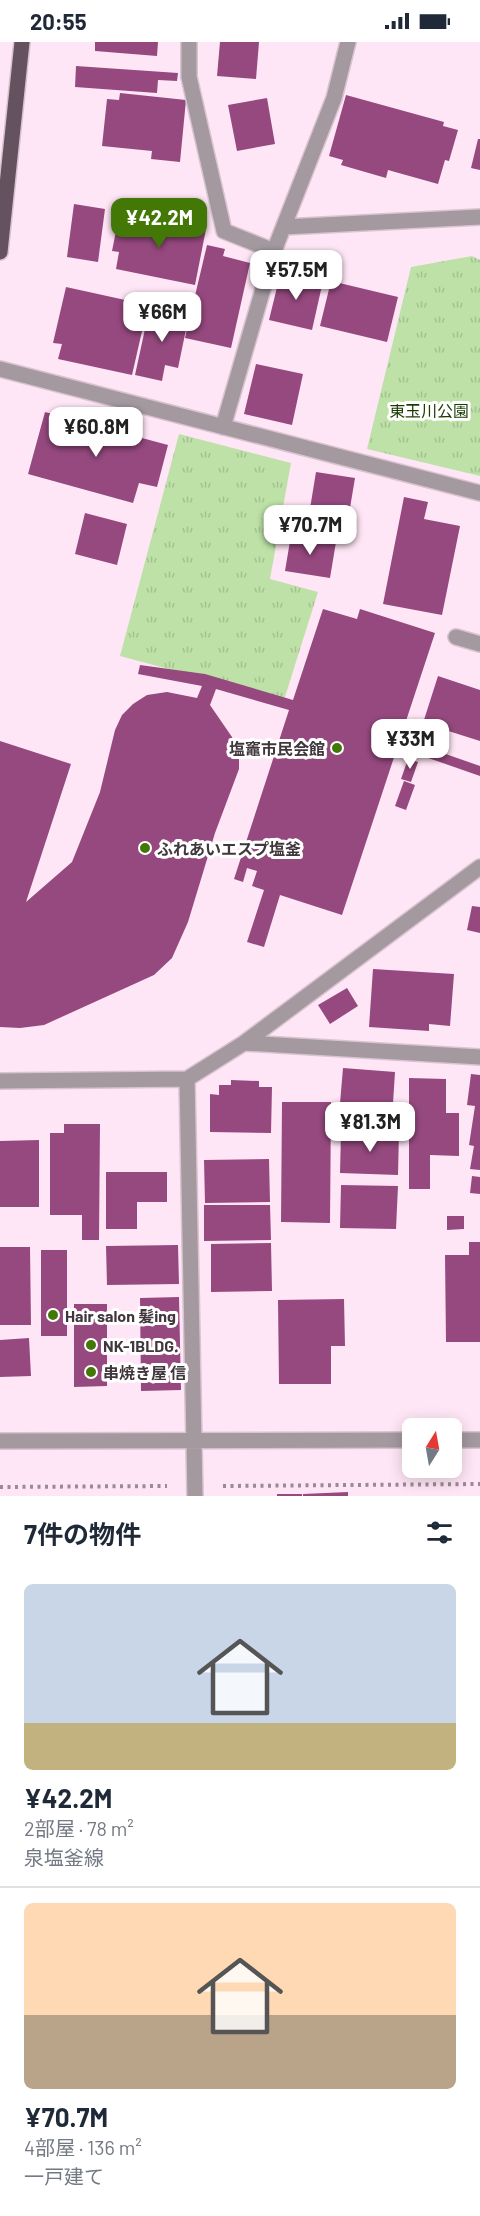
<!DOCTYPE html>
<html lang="ja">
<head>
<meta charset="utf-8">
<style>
	body { margin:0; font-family:Barlow,"Noto Sans JP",sans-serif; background:#f2f2f3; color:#1f2937; height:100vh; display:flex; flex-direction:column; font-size:22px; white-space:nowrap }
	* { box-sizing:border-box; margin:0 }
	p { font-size:20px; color:#747a83 }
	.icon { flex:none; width:33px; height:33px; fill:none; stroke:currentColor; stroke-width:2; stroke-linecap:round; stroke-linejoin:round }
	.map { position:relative; height:1454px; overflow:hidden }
	.drawer { display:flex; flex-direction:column; background:#fff; flex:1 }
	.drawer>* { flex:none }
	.needle { width:39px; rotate:11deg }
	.tools { position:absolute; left:402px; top:1376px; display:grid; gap:12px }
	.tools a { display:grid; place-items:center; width:60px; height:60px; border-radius:9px; background:#fff; box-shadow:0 3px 15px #0003; font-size:30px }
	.price { position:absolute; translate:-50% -51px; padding:0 14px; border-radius:12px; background:#fff; color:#222; font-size:20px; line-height:39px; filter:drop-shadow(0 2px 3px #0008) }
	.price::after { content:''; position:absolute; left:50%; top:36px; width:18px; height:14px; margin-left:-9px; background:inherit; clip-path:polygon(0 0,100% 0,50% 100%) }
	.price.current { background:#437807; color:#fff }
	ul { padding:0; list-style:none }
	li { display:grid; align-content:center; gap:12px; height:318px; padding:0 24px }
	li+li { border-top:2px solid #e0e1e3 }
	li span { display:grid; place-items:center; height:186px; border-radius:9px; color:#555 }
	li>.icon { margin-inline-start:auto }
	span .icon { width:108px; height:108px; fill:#fffc; stroke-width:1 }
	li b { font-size:26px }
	h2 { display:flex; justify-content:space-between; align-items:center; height:72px; padding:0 24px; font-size:26px }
	.status { display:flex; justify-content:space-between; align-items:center; height:42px; padding:0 30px; background:#fff; direction:ltr }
	.status svg { height:16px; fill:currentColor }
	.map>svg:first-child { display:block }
	.park { fill:url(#park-tufts) }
	.building { fill:#96497f }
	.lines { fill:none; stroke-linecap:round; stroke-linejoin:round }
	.minor-casing { stroke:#d9c3d1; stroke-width:18 }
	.major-casing { stroke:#d9c3d1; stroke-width:18 }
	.path { stroke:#9a8a95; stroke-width:4; stroke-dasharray:3 4.5; stroke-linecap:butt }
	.minor { stroke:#a3999f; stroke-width:15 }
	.major { stroke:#64535e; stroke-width:15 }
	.poi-dot { fill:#437807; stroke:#fff; stroke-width:2 }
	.labels { text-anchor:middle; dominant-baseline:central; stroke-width:6; stroke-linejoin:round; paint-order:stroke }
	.park-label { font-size:16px; fill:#1b3a00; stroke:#fff }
	.poi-label { font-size:16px; font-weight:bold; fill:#40373d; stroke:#fff; text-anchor:start }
</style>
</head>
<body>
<div class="status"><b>20:55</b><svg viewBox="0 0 49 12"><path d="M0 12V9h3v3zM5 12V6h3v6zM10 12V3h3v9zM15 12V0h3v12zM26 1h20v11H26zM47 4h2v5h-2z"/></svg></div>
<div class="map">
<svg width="480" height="1454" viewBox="0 0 480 1454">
	<defs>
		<pattern id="park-tufts" width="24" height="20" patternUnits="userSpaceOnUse" patternTransform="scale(1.5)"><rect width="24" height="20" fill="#bde1a7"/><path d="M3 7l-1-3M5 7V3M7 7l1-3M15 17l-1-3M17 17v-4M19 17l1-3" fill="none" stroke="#a4c291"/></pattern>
	</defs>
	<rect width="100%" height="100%" fill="#ffe6f6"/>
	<path class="park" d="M472 214 480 218V434L367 407 411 225Z
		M179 392 291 421 270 537 318 550 284 658 120 614Z"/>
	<path class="building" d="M95 0H158L157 14 95 9Z
		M220 0H259L256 37 217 34Z
		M76 24 178 31 177 39 158 38 157 51 75 45Z
		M120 51 186 58 180 120 151 117 152 109 102 104 107 57 119 58Z
		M346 53 444 80 443 84 458 88 449 119 445 118 438 142 388 128 386 136 341 123 343 118 329 114Z
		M267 56 275 102 237 109 228 63Z
		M478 97H480V128L471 126Z
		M74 162 105 167 98 220 67 215Z
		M126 171 206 187 195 243 116 227 119 210 112 209 117 184 124 185Z
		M207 203 225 207 223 214 250 221 231 306 185 296Z
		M281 229 323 239 312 288 269 278Z
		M331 239 398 255 387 300 320 284Z
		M66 245 148 263 132 333 58 317 62 302 53 301Z
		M150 264 189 273 178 326 165 323 162 339 135 333Z
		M256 322 303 332 292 383 244 372Z
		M45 370 168 403 157 445 139 441 133 461 28 432Z
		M316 430 355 436 348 478 343 477 339 497 306 491Z
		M404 455 428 460 424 477 460 484 442 573 383 562Z
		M85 471 127 482 117 523 75 512Z
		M291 493 336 500 330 536 285 529Z
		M323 567 357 577 360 567 435 591 342 873 280 853 264 905 247 900 264 848 252 844 257 829 247 826 243 840 234 837 289 668 216 647 210 663 232 695 239 714V727L215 791 188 880 172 916 154 933 44 983 20 986 0 985V699L71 722 26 860 72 820 100 750 115 688 122 673 133 662 147 653 167 650 197 656 202 644 138 632 140 623 205 632 293 658Z
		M438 634 480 648V699L423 681Z
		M417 702 480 724V734L414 711Z
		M408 717 418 720 411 740 401 737Z
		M404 739 415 743 406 768 395 764Z
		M472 864 480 865V891L467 888Z
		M373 927 454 932 450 984 429 982V989L369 985Z
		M347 946 358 964 330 982 318 963Z
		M343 1026 395 1030 392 1077 339 1073Z
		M471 1032 480 1033V1128L470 1127 474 1104 469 1103 475 1064 467 1063Z
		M409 1036 446 1037V1071H459V1114L430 1113V1147H409Z
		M231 1038 259 1039V1045H272L271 1091 210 1090V1052L219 1053V1043H231Z
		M282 1060H331L330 1181 281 1180Z
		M64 1082H100L99 1198H82V1173H50V1091H64Z
		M341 1089 399 1090 398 1133 340 1131Z
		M39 1098V1165H0V1099Z
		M269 1117 270 1160 205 1161 204 1118Z
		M106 1130H167V1160H137V1187H106Z
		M472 1134 480 1135V1152L470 1151Z
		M341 1143 398 1144 396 1187 340 1186Z
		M204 1163H270L271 1198 204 1199Z
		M447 1174H464V1187L447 1188Z
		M469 1200H480V1300H446L445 1213H469Z
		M271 1201 272 1249 211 1250V1202Z
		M178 1203 179 1242 107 1243 106 1204Z
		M0 1205H30L31 1283H0Z
		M41 1208H67V1294H41Z
		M179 1255 181 1348 141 1349 140 1256Z
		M344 1257 345 1304H331V1342H279L278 1258Z
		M74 1262H107V1344L74 1345Z
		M29 1296 31 1334 0 1335V1298Z
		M348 1450V1454H303V1452Z
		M277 1452H302V1454H277Z"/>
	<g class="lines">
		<defs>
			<path id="minor" d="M189 0V35L224 189 274 209
				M284 185 480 175
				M0 327 480 451
				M223 385 274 209 334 56 348 0
				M456 595 480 602
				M244 1001 480 1015
				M187 1037 195 1454
				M0 1039 187 1037 244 1001 480 825
				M452 1398H480
				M0 1399 412 1398"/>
			<path id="major" d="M0 210 22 0"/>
		</defs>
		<use href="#minor" class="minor-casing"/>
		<use href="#major" class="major-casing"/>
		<path class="path" d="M223 1444 480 1442
			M0 1445 167 1444"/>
		<use href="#minor" class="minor"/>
		<use href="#major" class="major"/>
	</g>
	<g class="poi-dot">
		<circle cx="337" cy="706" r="6"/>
		<circle cx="145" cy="806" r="6"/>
		<circle cx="53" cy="1273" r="6"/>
		<circle cx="91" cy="1303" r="6"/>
		<circle cx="91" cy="1330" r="6"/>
	</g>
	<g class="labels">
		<g class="park-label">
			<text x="429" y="368">東玉川公園</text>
		</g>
		<g class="poi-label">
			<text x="325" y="706" text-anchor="end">塩竈市民会館</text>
			<text x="157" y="806">ふれあいエスプ塩釜</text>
			<text x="65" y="1273">Hair salon 髪ing</text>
			<text x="103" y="1303">NK-1BLDG.</text>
			<text x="103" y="1330">串焼き屋 信</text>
		</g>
	</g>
</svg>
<div class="tools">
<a><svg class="needle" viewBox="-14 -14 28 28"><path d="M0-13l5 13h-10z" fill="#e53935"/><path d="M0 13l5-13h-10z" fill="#747a83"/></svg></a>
</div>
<b class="price current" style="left:159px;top:207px">¥42.2M</b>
<b class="price" style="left:296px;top:259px">¥57.5M</b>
<b class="price" style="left:162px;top:301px">¥66M</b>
<b class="price" style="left:96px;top:416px">¥60.8M</b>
<b class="price" style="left:310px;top:514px">¥70.7M</b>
<b class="price" style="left:410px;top:728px">¥33M</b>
<b class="price" style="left:370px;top:1111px">¥81.3M</b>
</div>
<section class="drawer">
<h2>7件の物件<svg class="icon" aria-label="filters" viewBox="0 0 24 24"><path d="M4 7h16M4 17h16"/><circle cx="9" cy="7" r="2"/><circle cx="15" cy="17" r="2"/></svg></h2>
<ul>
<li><span style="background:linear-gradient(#c9d6e8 75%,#c2b280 0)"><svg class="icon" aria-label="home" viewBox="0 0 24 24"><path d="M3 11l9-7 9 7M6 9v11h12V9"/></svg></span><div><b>¥42.2M</b><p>2部屋 · 78 m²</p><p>泉塩釜線</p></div></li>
<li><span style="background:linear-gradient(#ffd9b3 60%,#b9a48a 0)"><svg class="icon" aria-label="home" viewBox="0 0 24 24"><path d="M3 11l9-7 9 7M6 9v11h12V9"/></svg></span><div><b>¥70.7M</b><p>4部屋 · 136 m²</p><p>一戸建て</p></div></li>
</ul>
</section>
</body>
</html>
